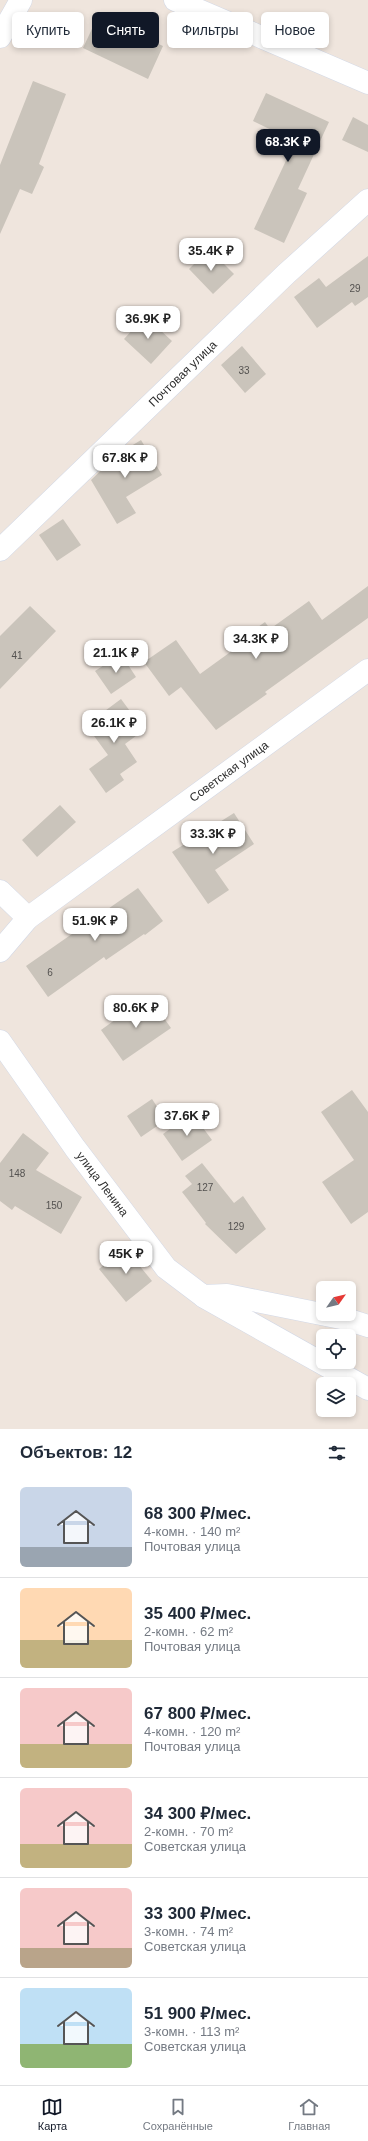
<!DOCTYPE html>
<html lang="ru">
<head>
<meta charset="utf-8">
<style>
	body { margin:0; font-family:Helvetica,sans-serif; background:#f2f2f3; color:#1f2937; height:100vh; display:flex; flex-direction:column; font-size:15px; white-space:nowrap }
	* { box-sizing:border-box; margin:0 }
	p { font-size:13px; color:#747a83 }
	.icon { flex:none; width:22px; height:22px; fill:none; stroke:currentColor; stroke-width:2; stroke-linecap:round; stroke-linejoin:round }
	.map { position:relative; height:1429px; overflow:hidden }
	.panel { display:flex; flex-direction:column; background:#fff; flex:1 }
	.panel>* { flex:none }
	.top-card { position:absolute; left:12px; top:12px; width:344px; height:36px; display:flex; gap:8px }
	.needle { width:26px; rotate:56deg }
	.controls { position:absolute; left:316px; top:1281px; display:grid; gap:8px }
	.controls a { display:grid; place-items:center; width:40px; height:40px; border-radius:6px; background:#fff; box-shadow:0 2px 6px #0003; font-size:20px }
	.price { position:absolute; translate:-50% -34px; padding:0 9px; border-radius:8px; background:#fff; color:#222; font-size:13px; line-height:26px; filter:drop-shadow(0 1px 2px #0008) }
	.price::after { content:''; position:absolute; left:50%; top:24px; width:12px; height:9px; margin-left:-6px; background:inherit; clip-path:polygon(0 0,100% 0,50% 100%) }
	.price.current { background:#111827; color:#fff }
	ul { padding:0; list-style:none }
	li { display:flex; align-items:center; gap:12px; height:100px; padding:0 20px }
	li+li { border-top:1px solid #e0e1e3 }
	li span { display:grid; place-items:center; flex:none; width:112px; height:80px; border-radius:6px; color:#555 }
	li>.icon { margin-inline-start:auto }
	span .icon { width:48px; height:48px; fill:#fffc; stroke-width:1 }
	li b { font-size:17px }
	h2 { display:flex; justify-content:space-between; align-items:center; height:48px; padding:0 20px; font-size:17px }
	.chip { padding:0 14px; border-radius:6px; background:#fff; box-shadow:0 2px 6px #0003; font-size:14px; line-height:36px }
	.chip.current { background:#111827; color:#fff }
	.tabs { display:flex; justify-content:space-around; align-items:center; height:56px; border-top:1px solid #e0e1e3; background:#fff; font-size:11px; color:#747a83 }
	.tabs a { display:grid; justify-items:center; gap:2px }
	.tabs .current { color:#111827 }
	.map>svg:first-child { display:block }
	.building { fill:#cac4bb }
	.lines { fill:none; stroke-linecap:round; stroke-linejoin:round }
	.minor-casing { stroke:#d2d8e6; stroke-width:23 }
	.minor { stroke:#fff; stroke-width:22 }
	.labels { text-anchor:middle; dominant-baseline:central; stroke-width:3; stroke-linejoin:round; paint-order:stroke }
	.number-label { font-size:10px; fill:#545250 }
	.street-label { font-size:12px; fill:#2c2c2c; stroke:#fff }
</style>
</head>
<body>
<div class="map">
<svg width="368" height="1429" viewBox="0 0 368 1429">
	<rect width="100%" height="100%" fill="#efe5dd"/>
	<path class="building" d="M98 16 163 46 148 79 83 48Z
		M33 81 66 94 39 164 44 167 32 194 20 189 0 234V165Z
		M266 93 329 122 298 189 307 193 284 243 254 229 290 152 287 151 292 140 253 121Z
		M353 117 368 125V152L342 140Z
		M209 249 234 274 213 294 189 269Z
		M368 256V297L355 306 352 302 317 328 294 297 319 278 326 287Z
		M145 316 172 341 151 364 124 339Z
		M242 346 266 374 245 393 221 365Z
		M141 440 162 475 126 497 136 513 117 524 91 480 118 454Z
		M63 519 81 545 57 561 39 535Z
		M368 586V618L265 692 267 694 216 730 181 687 169 696 144 662 176 640 200 674 247 640 245 636 265 622 270 629 309 601 322 620Z
		M30 606 56 631 0 689V636Z
		M121 654 136 677 111 694 95 671Z
		M121 699 144 730 125 744 137 762 120 774 124 780 106 793 89 769 108 755 86 725Z
		M60 805 76 822 37 857 22 840Z
		M234 813 254 844 215 870 229 890 208 904 172 852Z
		M138 888 163 921 145 935 144 934 106 960 104 957 48 997 26 966Z
		M148 996 171 1028 123 1061 101 1030Z
		M352 1090 368 1112V1212L351 1224 322 1182 354 1160 321 1112Z
		M152 1099 166 1120 141 1137 127 1116Z
		M192 1113 212 1140 182 1161 163 1134Z
		M23 1133 49 1153 36 1170 82 1197 61 1234 15 1206 12 1210 0 1201V1163Z
		M202 1163 234 1203 243 1196 266 1229 236 1254 205 1224 206 1223 182 1192 192 1184 185 1176Z
		M125 1248 152 1281 126 1302 99 1269Z"/>
	<g class="lines">
		<defs>
			<g id="minor">
				<path d="M175 0 368 83"/>
				<path d="M0 37 21 0"/>
				<path id="s1" d="M0 550 286 274 368 200"/>
				<path d="M0 891 28 918"/>
				<path id="s2" d="M0 951 28 918 368 670"/>
				<path id="s3" d="M0 1041 75 1148 166 1268 203 1296 227 1295 346 1319 368 1326"/>
				<path d="M204 1297 368 1389"/>
			</g>
		</defs>
		<use href="#minor" class="minor-casing"/>
		<use href="#minor" class="minor"/>
	</g>
	<g class="labels">
		<g class="number-label">
			<text x="355" y="288">29</text>
			<text x="244" y="370">33</text>
			<text x="17" y="655">41</text>
			<text x="50" y="972">6</text>
			<text x="17" y="1173">148</text>
			<text x="205" y="1187">127</text>
			<text x="54" y="1205">150</text>
			<text x="236" y="1226">129</text>
		</g>
		<g class="street-label">
			<text stroke="none"><textPath href="#s1" startOffset="254">Почтовая улица</textPath></text>
			<text stroke="none"><textPath href="#s2" startOffset="292">Советская улица</textPath></text>
			<text stroke="none"><textPath href="#s3" startOffset="176">улица Ленина</textPath></text>
		</g>
	</g>
</svg>
<div class="controls">
<a><svg class="needle" viewBox="-14 -14 28 28"><path d="M0-13l5 13h-10z" fill="#e53935"/><path d="M0 13l5-13h-10z" fill="#747a83"/></svg></a>
<a><svg class="icon" aria-label="locate" viewBox="0 0 24 24"><circle cx="12" cy="12" r="6"/><path d="M12 2v4M12 18v4M2 12h4M18 12h4"/></svg></a>
<a><svg class="icon" aria-label="layers" viewBox="0 0 24 24"><path d="M12 4l9 5-9 5-9-5zM3 14l9 5 9-5"/></svg></a>
</div>
<b class="price current" style="left:288px;top:163px">68.3K ₽</b>
<b class="price" style="left:211px;top:272px">35.4K ₽</b>
<b class="price" style="left:148px;top:340px">36.9K ₽</b>
<b class="price" style="left:125px;top:479px">67.8K ₽</b>
<b class="price" style="left:256px;top:660px">34.3K ₽</b>
<b class="price" style="left:116px;top:674px">21.1K ₽</b>
<b class="price" style="left:114px;top:744px">26.1K ₽</b>
<b class="price" style="left:213px;top:855px">33.3K ₽</b>
<b class="price" style="left:95px;top:942px">51.9K ₽</b>
<b class="price" style="left:136px;top:1029px">80.6K ₽</b>
<b class="price" style="left:187px;top:1137px">37.6K ₽</b>
<b class="price" style="left:126px;top:1275px">45K ₽</b>
<div class="top-card">
<a class="chip">Купить</a>
<a class="chip current">Снять</a>
<a class="chip">Фильтры</a>
<a class="chip">Новое</a>
</div>
</div>
<section class="panel">
<h2>Объектов: 12<svg class="icon" aria-label="filters" viewBox="0 0 24 24"><path d="M4 7h16M4 17h16"/><circle cx="9" cy="7" r="2"/><circle cx="15" cy="17" r="2"/></svg></h2>
<ul>
<li><span style="background:linear-gradient(#c9d6e8 75%,#9aa5b1 0)"><svg class="icon" aria-label="home" viewBox="0 0 24 24"><path d="M3 11l9-7 9 7M6 9v11h12V9"/></svg></span><div><b>68 300 ₽/мес.</b><p>4-комн. · 140 m²</p><p>Почтовая улица</p></div></li>
<li><span style="background:linear-gradient(#ffd9b3 65%,#c2b280 0)"><svg class="icon" aria-label="home" viewBox="0 0 24 24"><path d="M3 11l9-7 9 7M6 9v11h12V9"/></svg></span><div><b>35 400 ₽/мес.</b><p>2-комн. · 62 m²</p><p>Почтовая улица</p></div></li>
<li><span style="background:linear-gradient(#f6c9c9 70%,#c2b280 0)"><svg class="icon" aria-label="home" viewBox="0 0 24 24"><path d="M3 11l9-7 9 7M6 9v11h12V9"/></svg></span><div><b>67 800 ₽/мес.</b><p>4-комн. · 120 m²</p><p>Почтовая улица</p></div></li>
<li><span style="background:linear-gradient(#f6c9c9 70%,#c2b280 0)"><svg class="icon" aria-label="home" viewBox="0 0 24 24"><path d="M3 11l9-7 9 7M6 9v11h12V9"/></svg></span><div><b>34 300 ₽/мес.</b><p>2-комн. · 70 m²</p><p>Советская улица</p></div></li>
<li><span style="background:linear-gradient(#f6c9c9 75%,#b9a48a 0)"><svg class="icon" aria-label="home" viewBox="0 0 24 24"><path d="M3 11l9-7 9 7M6 9v11h12V9"/></svg></span><div><b>33 300 ₽/мес.</b><p>3-комн. · 74 m²</p><p>Советская улица</p></div></li>
<li><span style="background:linear-gradient(#bfe0f5 70%,#8fb573 0)"><svg class="icon" aria-label="home" viewBox="0 0 24 24"><path d="M3 11l9-7 9 7M6 9v11h12V9"/></svg></span><div><b>51 900 ₽/мес.</b><p>3-комн. · 113 m²</p><p>Советская улица</p></div></li>
</ul>
</section>
<nav class="tabs">
<a class="current"><svg class="icon" aria-label="map" viewBox="0 0 24 24"><path d="M3 6l6-2 6 2 6-2v14l-6 2-6-2-6 2zM9 4v14M15 6v14"/></svg>Карта</a>
<a><svg class="icon" aria-label="saved" viewBox="0 0 24 24"><path d="M7 4h10v16l-5-4-5 4z"/></svg>Сохранённые</a>
<a><svg class="icon" aria-label="home" viewBox="0 0 24 24"><path d="M3 11l9-7 9 7M6 9v11h12V9"/></svg>Главная</a>
</nav>
</body>
</html>
